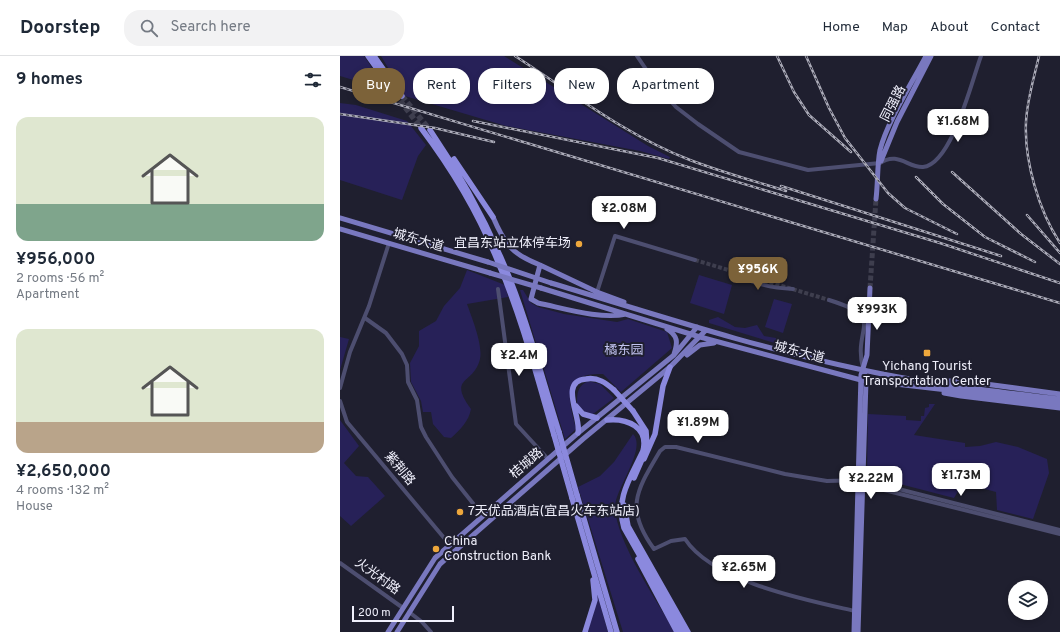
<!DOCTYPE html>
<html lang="en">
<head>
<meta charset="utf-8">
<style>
	body { margin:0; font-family:Overpass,"Noto Sans SC",sans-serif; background:#f2f2f3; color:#1f2937; height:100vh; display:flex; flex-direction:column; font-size:15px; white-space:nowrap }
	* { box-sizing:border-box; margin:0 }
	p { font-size:13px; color:#747a83 }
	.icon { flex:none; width:22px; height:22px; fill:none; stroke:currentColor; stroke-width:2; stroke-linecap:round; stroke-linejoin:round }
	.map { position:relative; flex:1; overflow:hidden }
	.drawer { display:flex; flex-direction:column; background:#fff; width:340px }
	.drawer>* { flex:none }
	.guide { position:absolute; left:12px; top:12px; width:380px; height:36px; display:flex; gap:8px }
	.controls { position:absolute; left:668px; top:524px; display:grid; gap:8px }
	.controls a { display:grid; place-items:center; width:40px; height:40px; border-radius:50%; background:#fff; box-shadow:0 2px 6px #0003; font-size:20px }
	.scale { position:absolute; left:12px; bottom:10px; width:102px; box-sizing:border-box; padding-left:4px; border:2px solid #f0f0fc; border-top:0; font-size:11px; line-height:14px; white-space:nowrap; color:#f0f0fc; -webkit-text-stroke:3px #1f1f2f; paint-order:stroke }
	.price { position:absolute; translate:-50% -34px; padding:0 9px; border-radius:8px; background:#fff; color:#222; font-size:13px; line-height:26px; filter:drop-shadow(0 1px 2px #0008) }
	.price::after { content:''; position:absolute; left:50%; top:24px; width:12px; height:9px; margin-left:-6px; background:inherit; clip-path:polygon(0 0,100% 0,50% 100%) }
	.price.active { background:#7c6239; color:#fff }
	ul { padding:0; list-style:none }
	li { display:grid; align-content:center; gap:8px; height:212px; padding:0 16px }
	li span { display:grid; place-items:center; height:124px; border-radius:12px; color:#555 }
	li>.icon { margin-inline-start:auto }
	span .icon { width:72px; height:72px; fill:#fffc; stroke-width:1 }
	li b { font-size:17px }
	h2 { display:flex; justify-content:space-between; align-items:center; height:48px; padding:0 16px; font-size:17px }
	.pill { padding:0 14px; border-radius:16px; background:#fff; box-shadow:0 2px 6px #0003; font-size:14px; line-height:36px }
	.pill.active { background:#7c6239; color:#fff }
	header { display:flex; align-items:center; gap:24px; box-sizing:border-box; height:56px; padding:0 20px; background:#fff; border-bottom:1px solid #e0e1e3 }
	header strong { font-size:19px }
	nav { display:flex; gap:22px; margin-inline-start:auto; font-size:14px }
	.search { width:280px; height:36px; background:#f2f2f3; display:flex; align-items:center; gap:10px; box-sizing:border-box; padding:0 14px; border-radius:16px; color:#747a83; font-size:15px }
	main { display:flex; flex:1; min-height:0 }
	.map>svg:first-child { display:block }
	.green { fill:#272158 }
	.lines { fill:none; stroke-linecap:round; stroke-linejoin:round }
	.minor-tunnel { stroke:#3e3e4e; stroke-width:4; stroke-dasharray:4 2; stroke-linecap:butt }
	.major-tunnel { stroke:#3e3e4e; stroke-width:5; stroke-dasharray:5 2.5; stroke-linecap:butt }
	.highway-tunnel { stroke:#3e3e4e; stroke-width:5.5; stroke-dasharray:5.5 3; stroke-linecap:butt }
	.minor { stroke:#4d4e70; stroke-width:4 }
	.major { stroke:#7978bf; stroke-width:5 }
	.highway { stroke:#8b89de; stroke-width:5.5 }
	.rail-casing { stroke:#acacb9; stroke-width:2.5 }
	.rail { stroke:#1f1f2f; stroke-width:1; stroke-dasharray:3; stroke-linecap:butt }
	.major-bridge { stroke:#7978bf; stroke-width:5 }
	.highway-bridge { stroke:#8b89de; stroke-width:5.5 }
	.poi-dot { fill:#eea73c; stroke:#1f1f2f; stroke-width:1.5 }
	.labels { text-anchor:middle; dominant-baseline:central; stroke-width:4; stroke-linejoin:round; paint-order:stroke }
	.street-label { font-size:13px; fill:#f0f0fc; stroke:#1f1f2f }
	.poi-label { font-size:13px; fill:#f0f0fc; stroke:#1f1f2f; text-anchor:start }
	.park-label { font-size:13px; fill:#c1c2ef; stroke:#1f1f2f }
</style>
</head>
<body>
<header>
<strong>Doorstep</strong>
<div class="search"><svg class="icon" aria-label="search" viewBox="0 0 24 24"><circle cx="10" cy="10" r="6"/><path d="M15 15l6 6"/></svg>Search here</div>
<nav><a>Home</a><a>Map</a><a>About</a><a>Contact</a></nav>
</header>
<main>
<section class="drawer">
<h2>9 homes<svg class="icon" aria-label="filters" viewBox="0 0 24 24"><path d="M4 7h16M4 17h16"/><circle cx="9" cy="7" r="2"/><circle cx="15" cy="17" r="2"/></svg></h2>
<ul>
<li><span style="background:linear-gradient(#dfe7d0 70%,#7fa58c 0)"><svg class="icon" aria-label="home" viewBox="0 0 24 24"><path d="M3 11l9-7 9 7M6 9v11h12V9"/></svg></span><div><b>¥956,000</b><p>2 rooms · 56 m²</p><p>Apartment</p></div></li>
<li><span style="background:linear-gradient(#dfe7d0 75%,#b9a48a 0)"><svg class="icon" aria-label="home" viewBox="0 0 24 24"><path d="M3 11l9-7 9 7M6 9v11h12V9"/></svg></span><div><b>¥2,650,000</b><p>4 rooms · 132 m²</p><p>House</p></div></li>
</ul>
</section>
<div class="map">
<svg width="720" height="576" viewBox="0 0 720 576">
	<rect width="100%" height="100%" fill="#1f1f2f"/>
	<path class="green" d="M0 0H24L47 34 0 20Z
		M41 0H164L308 90 330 101 329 103 300 95 166 70 65 40Z
		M0 47 16 49 67 65 86 89 78 100 62 144 0 124Z
		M127 214 165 229 168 241 127 248C132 262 143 289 140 303 134 329 107 320 131 353 129 365 120 374 111 382L104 381 93 368 91 356H83L81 345 71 326 70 307 79 290V275L96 265 104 250 120 232Z
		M359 219 392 229 384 258 350 247Z
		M180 234H183L191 247 198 251 224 258 277 266 288 263 327 276 332 292 281 336 263 318C257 318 250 318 244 320 221 327 232 356 236 373L225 383Z
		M434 243 452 248 443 277 425 271Z
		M378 261 395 271 405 272 417 269 424 280 436 282 440 286 438 288 369 267V264Z
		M0 281 9 283 0 314Z
		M248 325 260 328 274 342 253 358 245 356 237 347C237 336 238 330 248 325Z
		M589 348H595L574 379 625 387V391L640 390 656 386 678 391 707 403 709 417 693 463 657 454 656 436 623 427 614 442 529 420 527 418 528 358 566 360V364L581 365V360H584L585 352 589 351Z
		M0 364 19 390 4 407 16 420 28 421 45 440 11 470 0 460Z
		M293 378C307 392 276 432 275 450 275 484 317 545 335 576H283L238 431 260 420 274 406Z
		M256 534 268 576H247L253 560Z"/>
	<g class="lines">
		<path class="minor-tunnel" d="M355 204 489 244"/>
		<path class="major-tunnel" d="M530 232 536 143"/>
		<path class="highway-tunnel" d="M55 38 81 72
			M62 40 90 74"/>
		<path class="minor" d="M297 0 318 31 336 51 358 68 399 96 468 114 540 107C558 95 568 112 583 111 612 108 632 24 641 0
			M391 215C409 227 431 232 453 233
			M158 233 176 368 208 403
			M257 236 275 180 355 204
			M489 244C548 262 512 271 523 312
			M25 262 46 277 62 298 67 309 68 326 77 344 81 371 86 381 112 421 143 460
			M0 332 10 296 29 250 49 187
			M0 345 7 366 110 489
			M520 428 720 478
			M0 507 63 552
			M515 555C467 544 373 526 345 483L331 485 314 493C284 452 297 434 320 395L325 391H336L445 418 487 425 523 424 720 474
			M69 556 82 566 91 576"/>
		<path class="major" d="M541 105 557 66 591 0
			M536 143C538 128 537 109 540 94 547 66 572 27 586 0
			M153 161C165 189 172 198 200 209
			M0 162 148 206
			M0 173 150 217
			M211 227C314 258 417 292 523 314 587 328 654 335 720 343
			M201 232 360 281 521 324 720 347
			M284 246 257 236 200 209 191 243 198 247C223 252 261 264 286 258
			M327 273C338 280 338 286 334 298
			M347 299 360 289 374 287
			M602 325H623L720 338
			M604 337 621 340 720 352
			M48 576 95 502 238 377 334 299 357 271
			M57 576 100 508 243 383 330 311 366 274
			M514 576 521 319 527 299 530 232
			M518 576 526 325 524 314"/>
		<path class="highway" d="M28 0 55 38
			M34 0 62 40
			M81 72C112 113 139 158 158 206 182 262 197 321 214 379
			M90 74C118 115 142 158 162 204 186 259 201 319 219 376
			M114 103 153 161
			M236 350 243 358 257 362
			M293 355 306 375 307 389
			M267 364C287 362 309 371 303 395 291 421 275 442 284 472L343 576
			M238 377C242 362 218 325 246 323 258 321 266 327 274 334
			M304 403 315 378 323 330 330 311
			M294 422 304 399
			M237 439 277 576
			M232 442 271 576
			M284 449 288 470 348 576
			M298 503 337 576
			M245 576 255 544 253 524"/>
		<defs>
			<path id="rail" d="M175 0C231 36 287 80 350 104 381 116 414 125 446 135
				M437 0 454 36 469 59 511 96
				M466 0 489 52 505 82 548 137 565 152 617 178
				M699 0C694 22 687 44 686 66 684 105 699 155 720 187
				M0 31 720 247
				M0 58 95 72 154 86
				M133 65 318 102 600 187 720 227
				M612 116 681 178 720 208
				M576 121 603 148 645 181 695 206
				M441 130 661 200
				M687 159 720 197"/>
		</defs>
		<use href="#rail" class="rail-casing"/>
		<use href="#rail" class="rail"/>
		<path class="major-bridge" d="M148 206 211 227
			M150 217 201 232"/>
		<path class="highway-bridge" d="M274 334 293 355
			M219 376 237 439
			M214 379 232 442"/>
	</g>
	<g class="poi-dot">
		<circle cx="239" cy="188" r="4"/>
		<rect x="583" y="293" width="8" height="8" rx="2"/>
		<circle cx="120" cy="456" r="4"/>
		<circle cx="96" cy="493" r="4"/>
	</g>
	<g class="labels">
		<g class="street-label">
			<text transform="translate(554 48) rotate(-63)">同强路</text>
			<text transform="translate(78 185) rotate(16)">城东大道</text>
			<text transform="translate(459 297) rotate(15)">城东大道</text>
			<text transform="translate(187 408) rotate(-41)">桔城路</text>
			<text transform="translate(59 413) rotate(50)">紫荆路</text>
			<text transform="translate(37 521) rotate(36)">火光村路</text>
		</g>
		<g class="poi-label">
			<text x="231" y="188" text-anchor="end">宜昌东站立体停车场</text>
			<text x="587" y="311" text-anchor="middle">Yichang Tourist<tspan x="587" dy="15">Transportation Center</tspan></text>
			<text x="128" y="456">7天优品酒店(宜昌火车东站店)</text>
			<text x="104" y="486">China<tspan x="104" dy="15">Construction Bank</tspan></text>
		</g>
		<g class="park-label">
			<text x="284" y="295">橘东园</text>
		</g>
	</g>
</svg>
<div class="controls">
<a><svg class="icon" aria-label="layers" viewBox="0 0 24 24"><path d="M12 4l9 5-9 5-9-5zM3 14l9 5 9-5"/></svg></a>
</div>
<div class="scale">200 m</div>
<b class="price" style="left:618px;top:87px">¥1.68M</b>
<b class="price" style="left:284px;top:174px">¥2.08M</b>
<b class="price active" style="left:418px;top:235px">¥956K</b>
<b class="price" style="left:537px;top:275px">¥993K</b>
<b class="price" style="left:179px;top:321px">¥2.4M</b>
<b class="price" style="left:358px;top:388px">¥1.89M</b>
<b class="price" style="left:621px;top:441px">¥1.73M</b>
<b class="price" style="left:531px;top:444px">¥2.22M</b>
<b class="price" style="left:404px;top:533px">¥2.65M</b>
<div class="guide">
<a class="pill active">Buy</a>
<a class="pill">Rent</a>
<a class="pill">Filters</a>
<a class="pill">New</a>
<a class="pill">Apartment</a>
</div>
</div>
</main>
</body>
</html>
